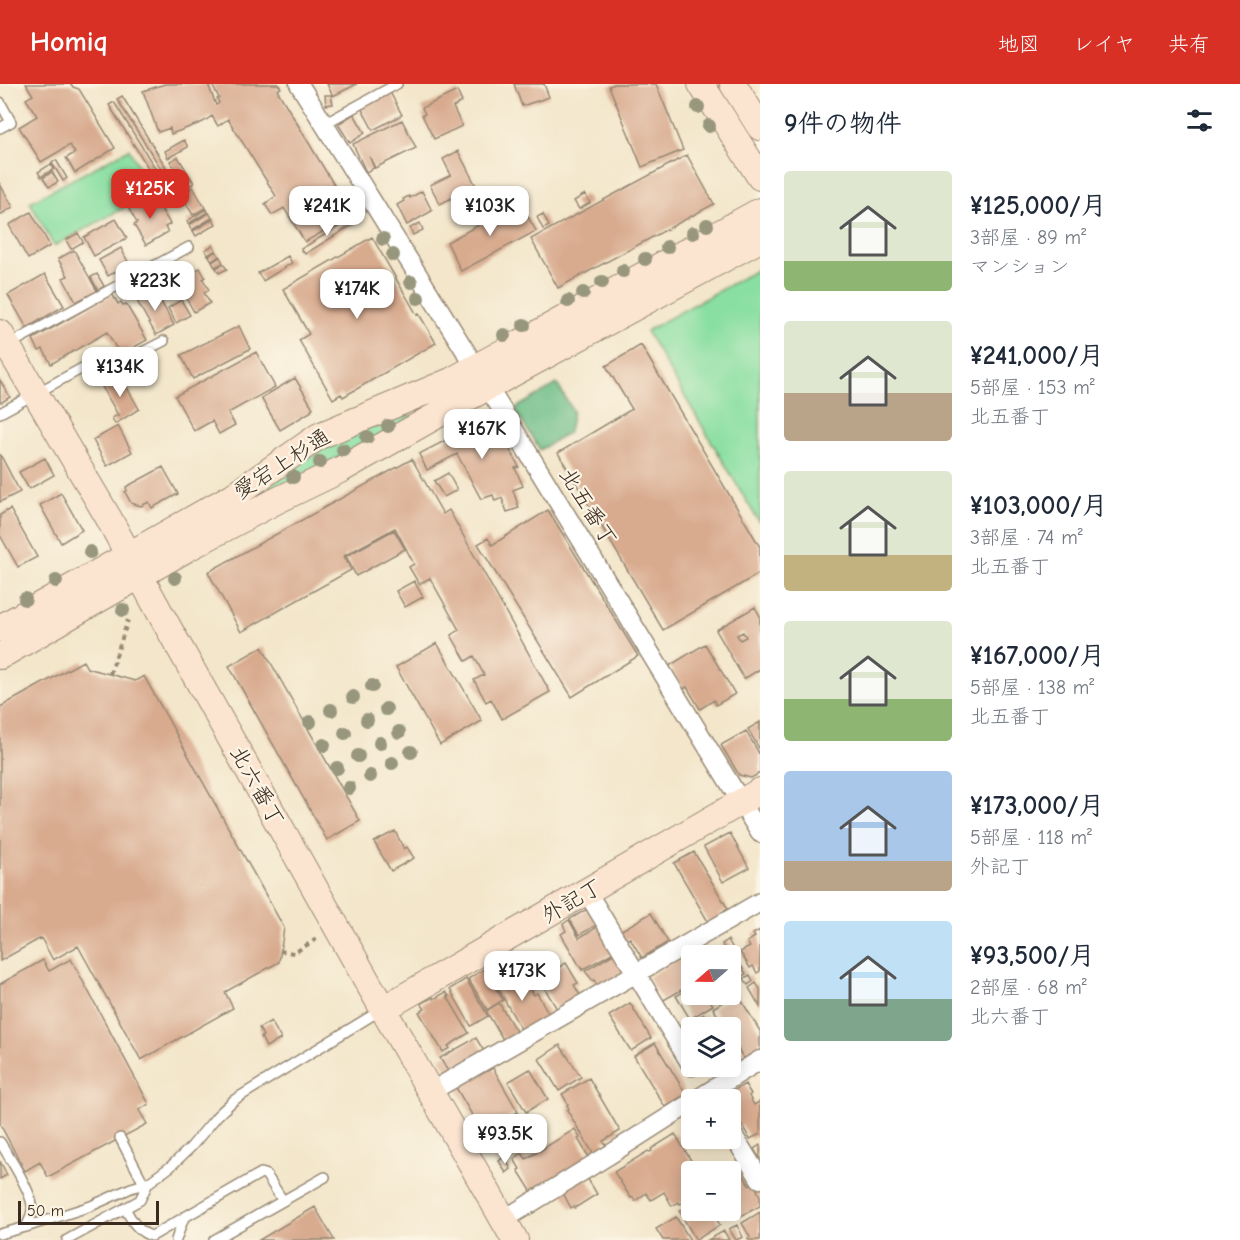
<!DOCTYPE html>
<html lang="ja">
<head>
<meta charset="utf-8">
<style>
	body { margin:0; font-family:"Comic Neue","Klee One",sans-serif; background:#f6f6f7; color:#1f2937; height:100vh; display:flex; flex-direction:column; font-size:22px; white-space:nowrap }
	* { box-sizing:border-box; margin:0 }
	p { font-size:20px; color:#747a83 }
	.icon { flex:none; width:33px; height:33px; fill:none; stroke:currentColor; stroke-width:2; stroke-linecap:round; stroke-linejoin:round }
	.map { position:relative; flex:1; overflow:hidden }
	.panel { display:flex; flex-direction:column; background:#fff; width:480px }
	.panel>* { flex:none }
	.needle { width:39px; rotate:250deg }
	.fabs { position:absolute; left:681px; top:861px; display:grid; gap:12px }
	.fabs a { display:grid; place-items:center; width:60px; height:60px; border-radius:6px; background:#fff; box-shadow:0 3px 15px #0003; font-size:30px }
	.scale { position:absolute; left:18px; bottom:15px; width:141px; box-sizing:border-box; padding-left:6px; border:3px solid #3b2a1e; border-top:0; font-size:16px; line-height:21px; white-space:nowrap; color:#3b2a1e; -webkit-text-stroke:4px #fcf5e5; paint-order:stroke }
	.price { position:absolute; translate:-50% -51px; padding:0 14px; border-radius:12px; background:#fff; color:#222; font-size:20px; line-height:39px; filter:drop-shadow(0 2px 3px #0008) }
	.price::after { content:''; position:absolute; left:50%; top:36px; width:18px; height:14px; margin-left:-9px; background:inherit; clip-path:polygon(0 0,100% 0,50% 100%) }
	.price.on { background:#d93025; color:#fff }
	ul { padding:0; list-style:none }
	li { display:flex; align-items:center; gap:18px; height:150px; padding:0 24px }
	li span { display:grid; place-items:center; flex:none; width:168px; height:120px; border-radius:6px; color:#555 }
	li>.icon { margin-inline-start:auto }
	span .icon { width:72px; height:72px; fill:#fffc; stroke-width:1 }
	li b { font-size:26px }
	h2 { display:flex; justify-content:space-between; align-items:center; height:72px; padding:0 24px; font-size:26px }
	header { display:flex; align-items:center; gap:36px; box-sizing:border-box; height:84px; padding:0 30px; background:#d93025; color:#fff }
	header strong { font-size:28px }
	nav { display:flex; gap:33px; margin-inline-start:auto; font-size:21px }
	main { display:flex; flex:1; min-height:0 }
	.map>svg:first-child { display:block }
	.green { fill:#89dfa2; stroke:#628460; stroke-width:1.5 }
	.forest { fill:#6ebe88; stroke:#547453; stroke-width:1.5 }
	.building { fill:#d8aa8e; fill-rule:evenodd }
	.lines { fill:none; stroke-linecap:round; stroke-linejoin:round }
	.lane-casing { stroke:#978874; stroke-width:12 }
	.street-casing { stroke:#978874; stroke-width:21 }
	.secondary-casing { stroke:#978874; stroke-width:28 }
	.path { stroke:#978874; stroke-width:4; stroke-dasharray:4.5 4.5; stroke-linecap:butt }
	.lane { stroke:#fff; stroke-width:9 }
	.street { stroke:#fff; stroke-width:18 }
	.secondary { stroke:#fce5d0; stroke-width:26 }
	.tree { fill:#98977e }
	.labels { text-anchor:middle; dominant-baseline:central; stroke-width:4.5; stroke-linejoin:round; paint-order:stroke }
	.street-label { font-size:22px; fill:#3b2a1e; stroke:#fcf5e5 }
</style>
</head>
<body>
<header>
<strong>Homiq</strong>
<nav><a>地図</a><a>レイヤ</a><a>共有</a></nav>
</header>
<main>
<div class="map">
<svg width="760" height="1156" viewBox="0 0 760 1156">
	<rect width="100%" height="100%" fill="#fcf5e5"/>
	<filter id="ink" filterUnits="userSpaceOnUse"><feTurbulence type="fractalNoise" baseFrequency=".0167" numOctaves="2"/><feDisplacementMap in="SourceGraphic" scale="12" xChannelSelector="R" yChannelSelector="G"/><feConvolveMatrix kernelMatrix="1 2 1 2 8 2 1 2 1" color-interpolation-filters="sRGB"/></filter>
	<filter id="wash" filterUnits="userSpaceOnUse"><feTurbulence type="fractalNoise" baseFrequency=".008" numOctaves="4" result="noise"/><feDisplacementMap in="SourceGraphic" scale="24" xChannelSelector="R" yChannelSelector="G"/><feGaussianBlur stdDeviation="1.35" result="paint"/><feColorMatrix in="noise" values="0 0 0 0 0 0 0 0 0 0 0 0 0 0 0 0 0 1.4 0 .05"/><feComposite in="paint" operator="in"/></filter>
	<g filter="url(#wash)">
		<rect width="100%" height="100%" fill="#f3e6ca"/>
		<path class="green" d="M129 65 153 108 54 162 30 118Z
			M760 184V437L759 438 646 247Z
			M411 331 413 336 266 409 263 405C295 382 329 358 366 344 380 339 396 336 411 331Z"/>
		<path class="forest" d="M557 300 573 327 569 348 540 366 514 325Z"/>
		<g id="blocks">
			<path class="building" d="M26 0H71L73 3 79 5 115 64 75 89 66 74 75 69 70 61 41 78 19 43 37 32 26 15 33 11Z
				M165 0H208L216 21 219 19 217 15 219 14 212 1 213 0H278L281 4 277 6 352 131 305 158 284 124 272 131 265 120 276 112 228 35 218 42 212 32 203 38 171 50 170 44 158 48 143 7Z
				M327 0H357L333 12Z
				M514 0H544L549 13 522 22Z
				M615 0H656L683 66 642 83 609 2Z
				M457 7 462 18 453 23 462 42 434 55 422 31 425 30 422 24Z
				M390 8 402 31 373 46 361 23Z
				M325 11H331L333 20 326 21Z
				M122 12 172 93 168 96 117 15Z
				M114 18 165 100 160 103 109 21Z
				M354 30 365 49 350 59 338 40Z
				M402 36 416 64 375 84 369 72 374 84 366 88 353 60Z
				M184 56 188 63 168 74 165 67Z
				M458 67 476 102 440 120 430 101 451 91 443 75Z
				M687 71 714 120 558 204 531 155Z
				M178 73 194 99 186 104 170 77Z
				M56 76 67 94 63 97 52 79Z
				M51 80 54 85 41 93 38 88Z
				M52 88 58 98 49 103 43 94Z
				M0 100 13 123 0 131Z
				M193 103 205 124 193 131 181 111Z
				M422 107 432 127 407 141 397 121 404 117 403 115 409 112 410 114Z
				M585 110 590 119 579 125 574 117Z
				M149 113 152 118 156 116 170 140 165 143 168 148 146 161 134 141 137 139 129 125Z
				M516 121 524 135 528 133 536 147 461 187 447 158Z
				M206 125 208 128 188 140 187 137Z
				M31 128 50 162 28 175 9 141Z
				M209 129 212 134 192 146 189 141Z
				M543 130 549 142 543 145 537 133Z
				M116 135 127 154 94 172 84 153Z
				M213 135 216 140 196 152 193 147Z
				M351 135 354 140 305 170 301 165Z
				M420 139 423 146 413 151 410 144Z
				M78 149 83 158 71 165 66 156Z
				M372 153 417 231 419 230 436 259 343 313 341 310 333 315 299 256 309 250 283 205Z
				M213 161 216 166 208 171 205 166Z
				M121 164 129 180 108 192 99 176Z
				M74 166 97 207 76 218 63 194 68 192 58 175Z
				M216 167 219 172 212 177 209 172Z
				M288 172 292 179 263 197 258 189Z
				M220 173 223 179 215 183 212 178Z
				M172 178 180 193 174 197 165 182Z
				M223 180 227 185 219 189 216 184Z
				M200 184 205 193 203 195 209 206 204 209 210 219 194 228 177 197 183 193 181 190 187 187 189 190Z
				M45 190 64 222 27 244 8 211Z
				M97 190 104 202 98 206 91 193Z
				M154 205 174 241 156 251 136 215Z
				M112 210 118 220 121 218 123 221 126 220 147 256 120 271 107 248 51 280 43 265 39 267 33 255Z
				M181 216 190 231 176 239 168 224Z
				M239 242 250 265 193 295 181 271Z
				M641 261 760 463V489L663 546 558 369 632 325 606 282Z
				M256 268 275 303 228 329 235 341 219 350 212 337 194 347 175 312Z
				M120 291 139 325 115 340 112 334 118 331 101 301Z
				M295 294 313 324 311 325 312 327 280 346 261 314Z
				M0 296 10 313 2 318H0Z
				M495 331 501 343 504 341 511 356 506 358 519 383 515 384 523 402 513 406 519 424 507 428 502 414 495 417 493 411 481 415 457 370 427 386 419 370Z
				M118 342 132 368 107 382 93 356Z
				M0 370 20 408 0 418Z
				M45 374 54 391 29 405 19 388Z
				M412 375 443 430 449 426 550 608 502 635 491 615 486 618 474 596 484 591 474 572 466 577 451 551 459 546 430 494 419 500 409 483 414 480 395 444 344 472 351 486 241 548 208 488Z
				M163 383 178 410 152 424 149 418 141 422 131 419 125 408 127 407 126 403Z
				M448 389 457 406 444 413 434 397Z
				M61 409 82 446 61 459 40 421Z
				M10 425 37 473 18 483 0 451V431Z
				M548 426 638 572 572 613 478 460 488 454 492 461Z
				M394 446 405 465 356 492 346 472Z
				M414 497 423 513 405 523 396 507Z
				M755 523 760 532V585L744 595 716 546ZM743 548 746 553 740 556 737 551Z
				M437 559 482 637 440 661 396 583Z
				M705 560 735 610 716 621 714 616 700 625 687 603 683 605 669 582Z
				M262 563 360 737 327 756 229 582Z
				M83 577 87 584 135 597 144 592 284 844 279 878 225 908 233 924 141 976 78 862 53 876 41 854 0 877V623Z
				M760 638V666L748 645Z
				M746 647 760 671V689L751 694 739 691 721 661Z
				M395 747 404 765 407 763 414 774 391 787 374 758Z
				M730 749 749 784 723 798 704 763Z
				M694 768 728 825 720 830 722 834 710 841 674 779Z
				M589 824 598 840 579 851 570 835Z
				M651 829 668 858 642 874 630 854 626 856 620 847Z
				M569 836 579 854 599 842 614 868 582 886 561 850 566 847 563 840Z
				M760 846V887L757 889 753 882 750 884 740 868 750 863 747 858 755 853 753 850Z
				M728 856 736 870H734L746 890 742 892 730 872H728L722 860Z
				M615 869 625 887 598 903 594 896 593 897 585 887Z
				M686 871 692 880V900L662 917 648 893Z
				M71 875 149 1020 139 1026 147 1040 48 1093 40 1078 25 1087 0 1040V900L43 876 49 887Z
				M566 879 578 899 574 901 580 911 557 925 539 895Z
				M484 885 503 916 487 926 468 895Z
				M510 890 516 901 525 895 534 911 537 909 550 932 522 947 495 899Z
				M750 891 753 897 748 901 744 894Z
				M466 895 488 932 471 942 450 905Z
				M756 899 760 905V923L749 904Z
				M692 903V910H709L707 912 713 921 690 935 676 912Z
				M446 908 449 912H447L469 949 448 962 450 964 443 968 419 928 425 925 421 920 433 913 434 915Z
				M737 909 760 947V970L746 978 730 952V944H725L713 924Z
				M499 919 517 949 504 957 486 927Z
				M630 919 651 954 631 967 609 932Z
				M704 930 712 944H692V958L682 941 688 937V939Z
				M271 937 281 955 266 963 261 953 263 952 259 944Z
				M476 954 485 969 449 989 440 974Z
				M655 959 686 1010 665 1023 634 972Z
				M560 961 581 993 559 1007 539 975Z
				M493 984 518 1028 482 1048 455 1002 477 990 478 992Z
				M530 985 548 1015 526 1028 508 998Z
				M589 994 620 1047 603 1057 607 1063 594 1071 567 1026 569 1025 567 1021 568 1020 562 1010Z
				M745 1000 751 1010 749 1012 754 1021 759 1018 760 1019V1050L750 1055 742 1041 737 1044 732 1035 737 1032 730 1024V1016H726L724 1012Z
				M521 1036 532 1055 509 1068 498 1049Z
				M575 1045 580 1054 578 1055 590 1075 533 1110 518 1086 520 1085 514 1075 522 1069 526 1075Z
				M675 1050 698 1088H692V1114L685 1118 680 1120 679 1118 672 1122 664 1108 651 1116 646 1109 635 1117 633 1113 631 1114 614 1088 648 1067 650 1068 652 1067 651 1065Z
				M760 1061V1075L754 1065Z
				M504 1073 511 1085 506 1089 499 1077Z
				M0 1077 7 1091 0 1095Z
				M742 1089 749 1101 754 1098 758 1105 757 1106 760 1112V1122L737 1134 731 1124 730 1125V1096Z
				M586 1092 597 1110 575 1124 574 1122 571 1124 562 1107Z
				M692 1120V1126H711L720 1141 696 1156 679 1127Z
				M315 1123 334 1156H259Z
				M760 1128V1156H749L748 1154 750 1153 742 1139Z
				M676 1133 690 1156H663L656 1145Z
				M737 1141 743 1153 736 1156 729 1145Z
				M724 1147 729 1156H708Z"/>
		</g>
	</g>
	<g filter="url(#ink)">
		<use href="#blocks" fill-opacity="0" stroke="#978874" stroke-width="1.5"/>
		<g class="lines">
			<defs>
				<path id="lane" d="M0 18 11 38 0 44
					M324 40 397 0
					M10 260 189 163
					M0 329 99 275 121 279 164 257
					M120 1054 144 1100
					M0 1058C9 1073 30 1105 32 1121 33 1129 30 1136 26 1143
					M125 1124C131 1135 138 1149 152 1152L261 1089 265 1090 267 1092 283 1117
					M0 1150 26 1143 91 1122 131 1104 148 1099 170 1083 191 1063 218 1031 234 1016 381 926
					M67 1156 140 1116 148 1099
					M176 1156 184 1133
					M214 1156 325 1093"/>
				<path id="street" d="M299 0 499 321 760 749
					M587 808 692 982
					M430 1008 760 818
					M696 1016 760 976
					M730 1046 760 1095
					M503 1136 609 1071 692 1018"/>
				<path id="secondary" d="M701 0 760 93
					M733 0 760 43
					M0 249 108 433 159 527 367 897 515 1156
					M0 544 233 412 319 352 451 297 760 127
					M0 572 186 465 276 417 340 386 462 317 760 155
					M383 925 760 707"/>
			</defs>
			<use href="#lane" class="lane-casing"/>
			<use href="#street" class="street-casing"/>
			<use href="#secondary" class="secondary-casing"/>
			<path class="path" d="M110 590 128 536
				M280 867 294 869 318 854"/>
			<use href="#lane" class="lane"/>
			<use href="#street" class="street"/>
			<use href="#secondary" class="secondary"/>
		</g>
		<g class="tree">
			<circle cx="698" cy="23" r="7"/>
			<circle cx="709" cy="42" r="7"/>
			<circle cx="707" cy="141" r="7"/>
			<circle cx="693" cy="149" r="7"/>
			<circle cx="383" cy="155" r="7"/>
			<circle cx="667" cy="163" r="7"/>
			<circle cx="393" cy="171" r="7"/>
			<circle cx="645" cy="175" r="7"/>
			<circle cx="623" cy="187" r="7"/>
			<circle cx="411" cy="198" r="7"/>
			<circle cx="602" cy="198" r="7"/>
			<circle cx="583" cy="209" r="7"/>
			<circle cx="418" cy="214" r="7"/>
			<circle cx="568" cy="217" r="7"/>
			<circle cx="524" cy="241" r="7"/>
			<circle cx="504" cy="251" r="7"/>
			<circle cx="388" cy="342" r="7"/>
			<circle cx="367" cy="353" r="7"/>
			<circle cx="343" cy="366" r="7"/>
			<circle cx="320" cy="378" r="7"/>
			<circle cx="293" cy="393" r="7"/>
			<circle cx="90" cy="468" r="7"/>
			<circle cx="175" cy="494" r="7"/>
			<circle cx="56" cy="497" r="7"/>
			<circle cx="25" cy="515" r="7"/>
			<circle cx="123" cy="526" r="7"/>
			<circle cx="372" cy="602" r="7"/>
			<circle cx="353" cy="613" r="7"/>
			<circle cx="386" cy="625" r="7"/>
			<circle cx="331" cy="626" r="7"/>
			<circle cx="367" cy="636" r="7"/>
			<circle cx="310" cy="638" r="7"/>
			<circle cx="399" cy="648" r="7"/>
			<circle cx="345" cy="649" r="7"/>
			<circle cx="380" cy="659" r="7"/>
			<circle cx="324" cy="661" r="7"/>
			<circle cx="411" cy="668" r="7"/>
			<circle cx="358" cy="672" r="7"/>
			<circle cx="392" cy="679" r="7"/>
			<circle cx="337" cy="684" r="7"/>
			<circle cx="370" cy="692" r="7"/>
			<circle cx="349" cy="704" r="7"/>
		</g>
	</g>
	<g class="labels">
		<g class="street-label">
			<text transform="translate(282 380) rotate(-33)">愛宕上杉通</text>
			<text transform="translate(588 423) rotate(58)">北五番丁</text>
			<text transform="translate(257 702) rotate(61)">北六番丁</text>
			<text transform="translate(572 817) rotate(-30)">外記丁</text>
		</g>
	</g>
</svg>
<div class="fabs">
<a><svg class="needle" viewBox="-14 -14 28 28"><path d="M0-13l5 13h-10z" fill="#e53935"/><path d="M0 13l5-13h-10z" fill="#747a83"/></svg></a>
<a><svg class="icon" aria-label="layers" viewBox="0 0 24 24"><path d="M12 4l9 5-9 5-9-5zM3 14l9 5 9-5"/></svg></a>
<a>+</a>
<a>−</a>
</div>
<div class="scale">50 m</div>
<b class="price on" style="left:150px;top:136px">¥125K</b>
<b class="price" style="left:327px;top:153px">¥241K</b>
<b class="price" style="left:490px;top:153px">¥103K</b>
<b class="price" style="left:155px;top:228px">¥223K</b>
<b class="price" style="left:357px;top:236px">¥174K</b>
<b class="price" style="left:120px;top:314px">¥134K</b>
<b class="price" style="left:482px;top:376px">¥167K</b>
<b class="price" style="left:522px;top:918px">¥173K</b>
<b class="price" style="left:505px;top:1081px">¥93.5K</b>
</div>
<section class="panel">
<h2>9件の物件<svg class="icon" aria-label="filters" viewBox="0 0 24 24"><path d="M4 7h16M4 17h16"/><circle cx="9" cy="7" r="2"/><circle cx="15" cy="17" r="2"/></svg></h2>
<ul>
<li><span style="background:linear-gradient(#dfe7d0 75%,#8fb573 0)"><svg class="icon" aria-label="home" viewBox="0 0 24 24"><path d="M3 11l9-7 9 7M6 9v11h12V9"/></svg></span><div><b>¥125,000/月</b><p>3部屋 · 89 m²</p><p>マンション</p></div></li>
<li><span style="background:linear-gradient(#dfe7d0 60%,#b9a48a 0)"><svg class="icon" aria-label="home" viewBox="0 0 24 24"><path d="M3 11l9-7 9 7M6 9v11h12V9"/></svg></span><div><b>¥241,000/月</b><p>5部屋 · 153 m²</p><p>北五番丁</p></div></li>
<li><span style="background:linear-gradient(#dfe7d0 70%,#c2b280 0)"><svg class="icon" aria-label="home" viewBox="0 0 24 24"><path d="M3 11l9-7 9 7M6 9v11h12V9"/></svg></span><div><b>¥103,000/月</b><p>3部屋 · 74 m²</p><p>北五番丁</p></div></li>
<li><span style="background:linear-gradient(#dfe7d0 65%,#8fb573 0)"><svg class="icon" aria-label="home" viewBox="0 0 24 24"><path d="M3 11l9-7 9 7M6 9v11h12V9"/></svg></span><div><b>¥167,000/月</b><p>5部屋 · 138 m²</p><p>北五番丁</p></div></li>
<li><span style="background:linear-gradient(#a9c7e8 75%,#b9a48a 0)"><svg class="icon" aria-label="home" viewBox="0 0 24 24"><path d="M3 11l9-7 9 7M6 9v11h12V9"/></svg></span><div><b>¥173,000/月</b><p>5部屋 · 118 m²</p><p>外記丁</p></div></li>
<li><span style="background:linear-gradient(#bfe0f5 65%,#7fa58c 0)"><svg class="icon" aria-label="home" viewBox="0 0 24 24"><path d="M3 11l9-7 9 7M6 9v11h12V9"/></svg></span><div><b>¥93,500/月</b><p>2部屋 · 68 m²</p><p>北六番丁</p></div></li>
</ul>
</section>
</main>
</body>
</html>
